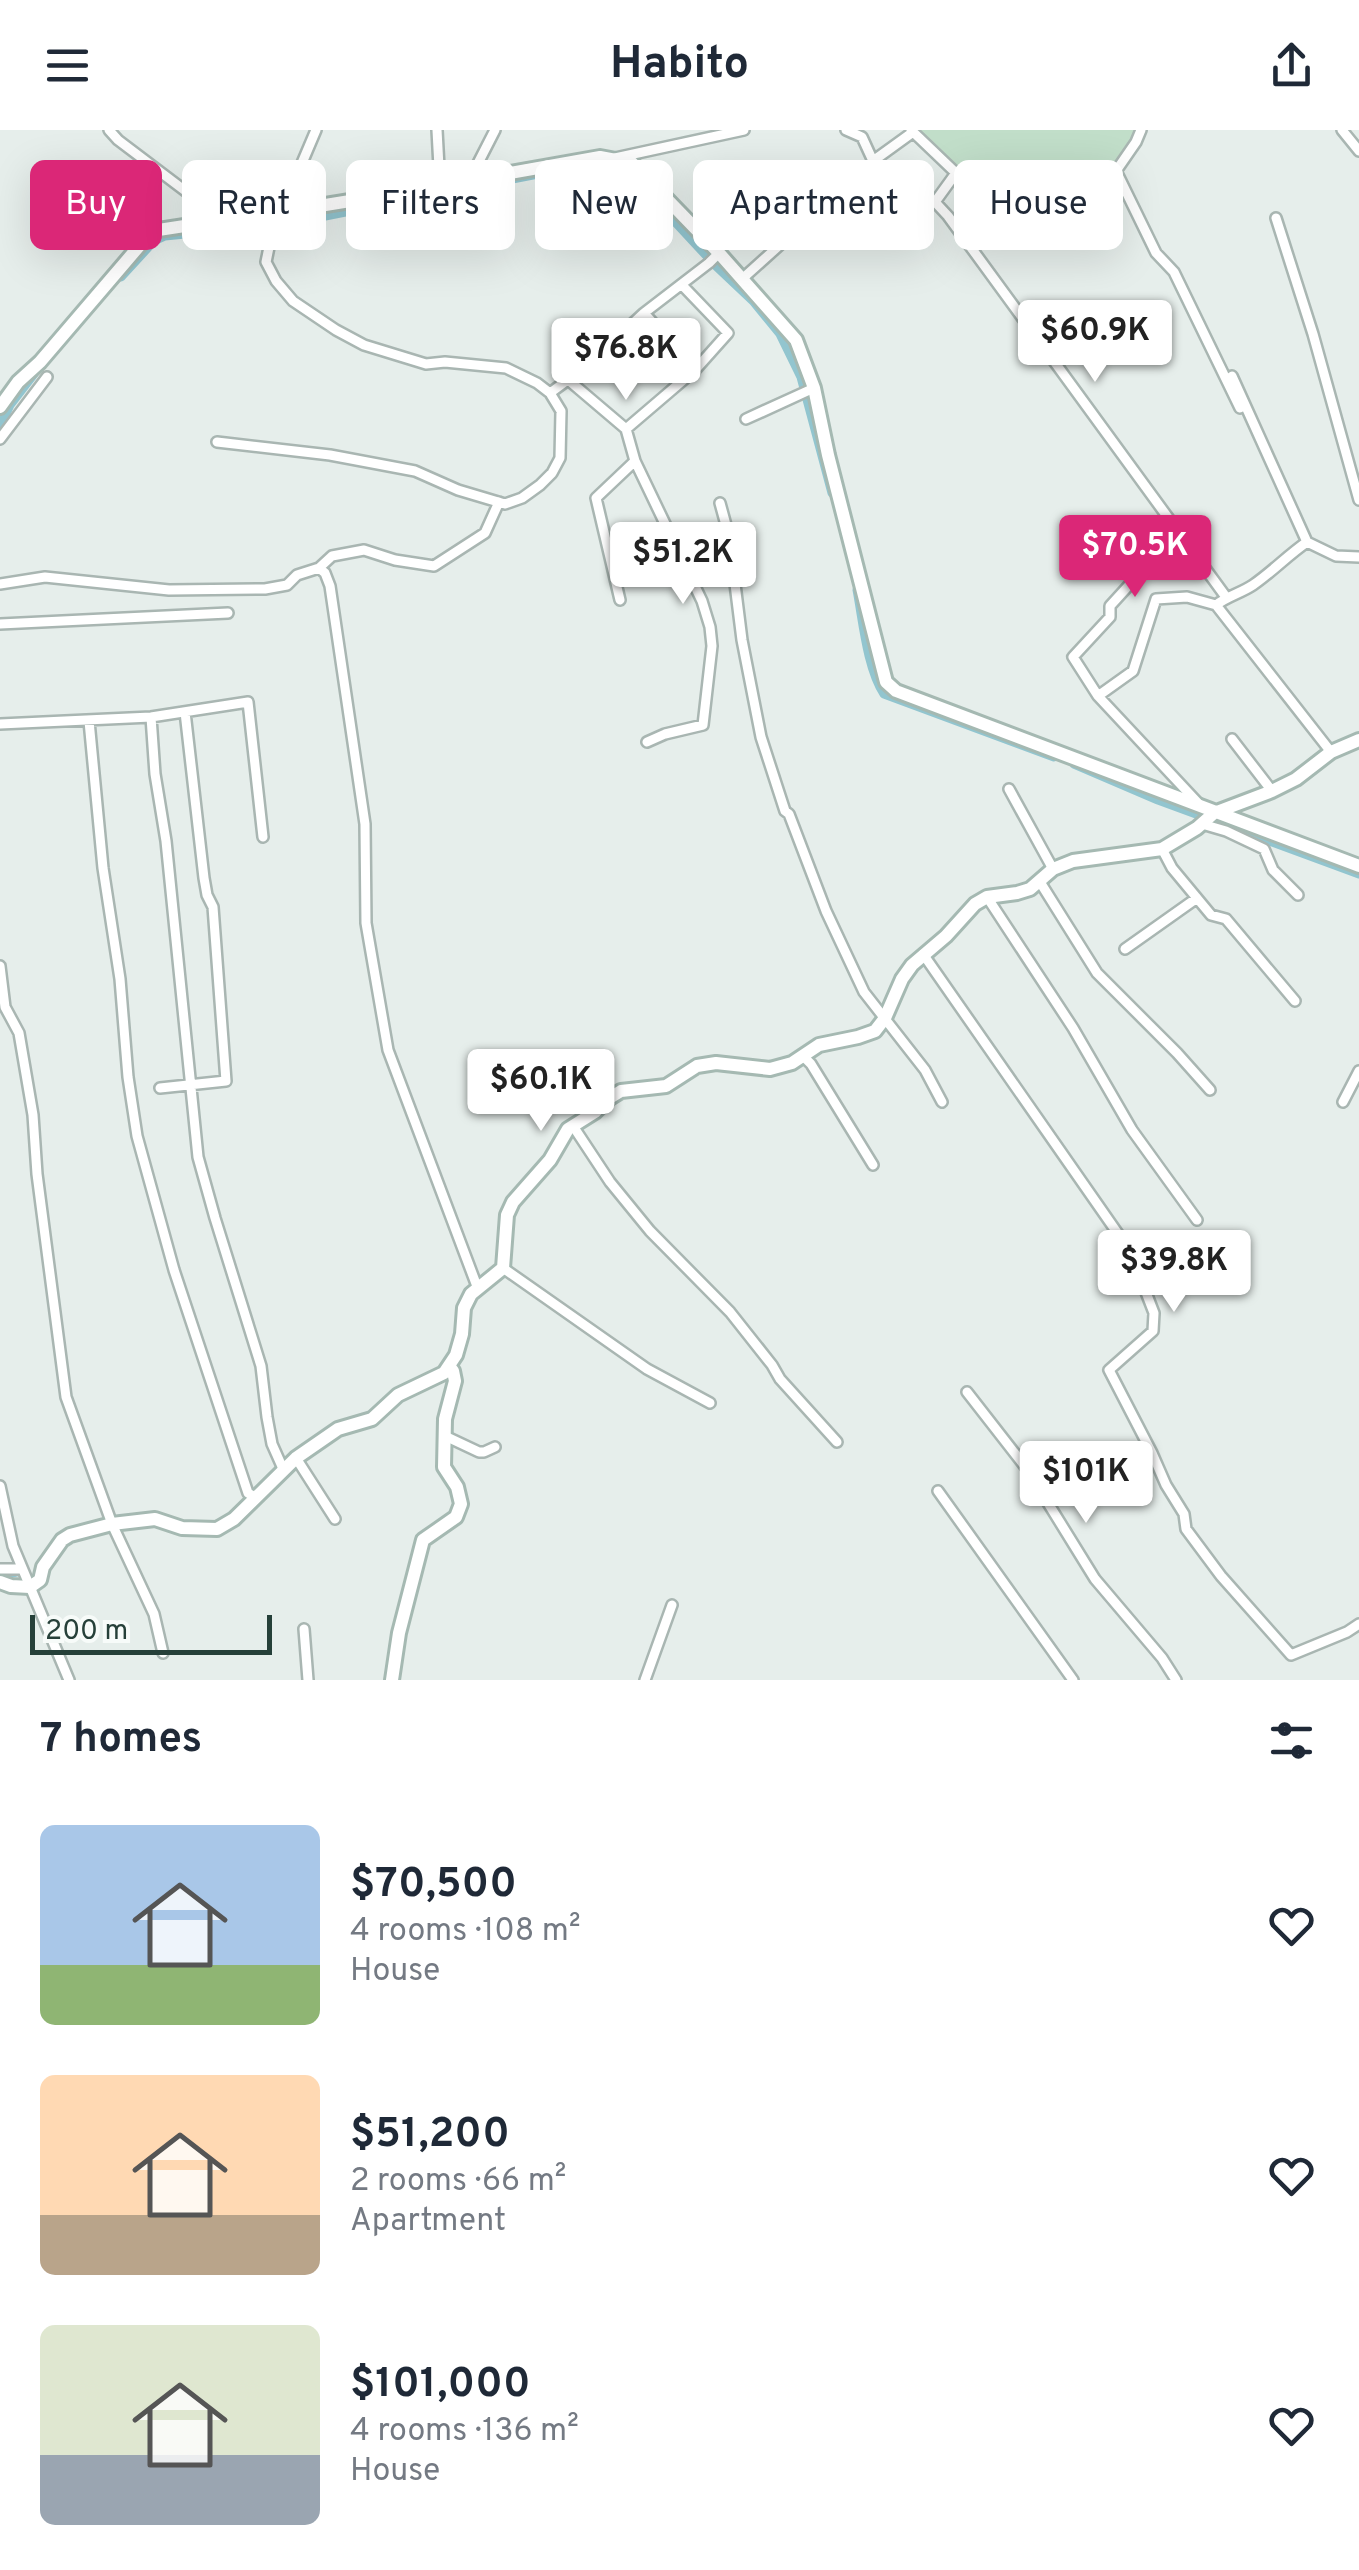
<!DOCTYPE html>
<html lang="en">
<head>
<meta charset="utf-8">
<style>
	body { margin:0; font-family:Overpass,sans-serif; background:#f6f6f7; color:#1f2937; height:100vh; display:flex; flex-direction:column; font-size:38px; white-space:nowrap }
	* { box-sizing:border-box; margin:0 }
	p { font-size:32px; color:#747a83 }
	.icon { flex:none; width:55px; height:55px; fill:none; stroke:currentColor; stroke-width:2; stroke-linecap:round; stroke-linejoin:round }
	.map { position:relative; height:1550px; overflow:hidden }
	.details { display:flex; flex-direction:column; background:#fff; flex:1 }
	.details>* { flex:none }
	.top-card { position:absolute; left:30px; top:30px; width:1300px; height:90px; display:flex; gap:20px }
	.scale { position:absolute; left:30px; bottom:25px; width:242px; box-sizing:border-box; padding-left:10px; border:5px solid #264039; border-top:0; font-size:28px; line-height:35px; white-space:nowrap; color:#264039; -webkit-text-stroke:8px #f7fbf9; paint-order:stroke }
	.price { position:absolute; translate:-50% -85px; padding:0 22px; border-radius:10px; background:#fff; color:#222; font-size:32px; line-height:65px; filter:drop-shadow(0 2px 5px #0008) }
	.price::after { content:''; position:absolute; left:50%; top:60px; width:30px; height:22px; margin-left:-15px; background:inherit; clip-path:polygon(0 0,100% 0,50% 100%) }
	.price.current { background:#db2777; color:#fff }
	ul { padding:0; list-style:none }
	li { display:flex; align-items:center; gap:30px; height:250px; padding:0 40px }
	li span { display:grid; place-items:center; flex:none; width:280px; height:200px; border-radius:15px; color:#555 }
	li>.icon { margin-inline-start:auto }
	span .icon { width:120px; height:120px; fill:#fffc; stroke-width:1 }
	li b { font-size:42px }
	h2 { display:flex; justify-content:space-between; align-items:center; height:120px; padding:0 40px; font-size:42px }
	.pill { padding:0 35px; border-radius:15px; background:#fff; box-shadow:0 10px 40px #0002; font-size:35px; line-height:90px }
	.pill.current { background:#db2777; color:#fff }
	header { display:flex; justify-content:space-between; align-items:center; height:130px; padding:0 40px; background:#fff; font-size:45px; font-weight:700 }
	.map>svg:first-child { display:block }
	.green { fill:#c1dec9 }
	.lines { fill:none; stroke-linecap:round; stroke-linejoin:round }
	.stream { stroke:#92c5cf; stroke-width:2.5 }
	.canal { stroke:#92c5cf; stroke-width:9 }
	.street-casing { stroke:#a9b6b2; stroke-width:14 }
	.secondary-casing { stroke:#a5b9b2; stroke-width:18 }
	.street { stroke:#fff; stroke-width:9 }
	.secondary { stroke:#fff; stroke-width:12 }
</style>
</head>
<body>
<header><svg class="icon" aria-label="menu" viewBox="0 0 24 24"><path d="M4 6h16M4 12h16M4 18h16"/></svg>Habito<svg class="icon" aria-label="share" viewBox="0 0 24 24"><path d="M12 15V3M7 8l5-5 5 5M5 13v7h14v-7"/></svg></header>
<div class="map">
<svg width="1359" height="1550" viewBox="0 0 1359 1550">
	<rect width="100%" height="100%" fill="#e6eeeb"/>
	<path class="green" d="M911 0H1141L1116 41 1056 70 1021 66 956 43Z"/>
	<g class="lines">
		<path class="stream" d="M1 1443 10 1447 22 1444"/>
		<path class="canal" d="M617 34 625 38 716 136 753 171 780 204 801 247 832 363
			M121 147 154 111 165 106 285 94 538 44
			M0 296 10 275 34 244
			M857 460C863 491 867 538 884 564L1054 627
			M1074 634 1158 670 1359 744"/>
		<defs>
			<path id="street" d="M109 0 118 10 188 63 212 76 222 87
				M437 0 440 56
				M846 0 862 7 873 31 913 2
				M911 0 956 43 979 55 1021 66 1056 70 1091 56 1116 41 1136 12 1141 0
				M1342 0 1359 21
				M615 28 744 0
				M1116 41 1156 123 1174 142 1240 278
				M956 43 935 72 948 86 1226 467
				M473 50V43L495 0
				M1276 88 1313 204 1359 370
				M742 149 873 31
				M644 183 695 240
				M1232 246 1307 412 1336 426 1359 427
				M566 248 626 299 635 331 702 471 710 497 712 516 703 595 665 604 647 612
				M550 263 588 235 644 183 709 133 719 123
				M746 289 814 258
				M626 299 695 240 728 203 682 155
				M0 309 47 247
				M217 312 330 325 415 341 458 360 505 374 522 368 540 355 552 343 560 328 561 281 550 263 537 253 506 238 445 232 426 234 364 215 336 200 293 171 276 151 266 132 276 83 302 33 316 0
				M720 373 729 406 742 510 761 607 785 681 789 684 826 781 864 862 925 940 942 972
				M1307 412C1288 425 1272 442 1253 455 1241 463 1228 466 1216 475L1331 622
				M319 438 325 443 330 456 365 694 366 793 388 920 478 1159
				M1131 453 1110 476V487L1073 527 1098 566 1198 673
				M0 454 45 447 169 460 265 459 287 455 297 445 319 438 332 426 364 420 395 430 434 436 485 403 499 372
				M620 470 596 368 635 331
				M0 494 228 483
				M1098 566 1133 541 1156 469 1187 467 1216 475
				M151 587 155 644 166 711 198 1027 215 1088 261 1236 267 1287 272 1314 284 1341
				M89 591 103 738 120 849 128 947 137 1006 174 1140 248 1363 255 1367
				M0 594 151 587 248 572 263 707
				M1232 609 1272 661
				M1009 659 1053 739
				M1202 694 1226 701 1264 719 1273 740 1298 765
				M1162 719 1172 738 1211 785 1226 789 1295 871
				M1040 752 1097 843 1177 923 1210 960
				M987 767 1073 898 1132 1000 1197 1090
				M1125 819 1197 768
				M923 824 1130 1121 1154 1183 1153 1201 1109 1240 1152 1323 1166 1355 1184 1384 1186 1399 1221 1446 1291 1525 1347 1502 1359 1494
				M0 836 5 877 19 903 33 985 37 1044 66 1267 112 1394 154 1484 163 1523
				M803 926 811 934 873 1035
				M160 958 226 951 213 777 207 765 204 748 185 582
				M1343 972 1359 941
				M573 996 610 1052 650 1101 730 1182 772 1235 780 1249 837 1312
				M503 1138 647 1239 710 1273
				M967 1262 1027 1339 1095 1449 1162 1528 1176 1550
				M445 1306 479 1322H484L495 1317
				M296 1328 335 1389
				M0 1356 13 1416 69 1550
				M938 1361 1073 1550
				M0 1439H21
				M304 1499 308 1550
				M645 1550 672 1475"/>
			<path id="secondary" d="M0 277 18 252 40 232 152 101 204 93 222 87 276 83 381 66 600 27 632 33 719 123 796 210 814 258 828 325 886 552 896 561 1359 736
				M0 1452 11 1456 30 1457 40 1450 43 1437 62 1410 70 1405 112 1394 155 1389 182 1398 217 1399 234 1389 296 1328 338 1299 372 1289 398 1265 444 1243 456 1225 462 1204 464 1178 471 1164 503 1138 507 1085 513 1072 550 1030 568 999 595 982 608 969 621 961 666 956 697 936 716 933 770 939 792 933 819 915 858 907 875 901 885 888 902 849 912 835 946 806 975 774 987 767 1017 763 1030 759 1053 739 1073 731 1162 719 1197 698 1214 683 1272 661 1296 649 1331 622 1359 610
				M392 1550 399 1503 423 1410 456 1387 461 1374 457 1357 444 1337 445 1289 455 1251 453 1241 449 1236"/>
		</defs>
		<use href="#street" class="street-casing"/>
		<use href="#secondary" class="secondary-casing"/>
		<use href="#street" class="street"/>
		<use href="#secondary" class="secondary"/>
	</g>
</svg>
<div class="scale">200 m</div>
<b class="price" style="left:1095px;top:255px">$60.9K</b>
<b class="price" style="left:626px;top:273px">$76.8K</b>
<b class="price current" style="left:1135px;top:470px">$70.5K</b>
<b class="price" style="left:683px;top:477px">$51.2K</b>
<b class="price" style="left:541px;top:1004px">$60.1K</b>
<b class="price" style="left:1174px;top:1185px">$39.8K</b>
<b class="price" style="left:1086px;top:1396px">$101K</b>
<div class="top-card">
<a class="pill current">Buy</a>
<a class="pill">Rent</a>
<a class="pill">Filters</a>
<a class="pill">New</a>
<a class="pill">Apartment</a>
<a class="pill">House</a>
</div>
</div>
<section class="details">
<h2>7 homes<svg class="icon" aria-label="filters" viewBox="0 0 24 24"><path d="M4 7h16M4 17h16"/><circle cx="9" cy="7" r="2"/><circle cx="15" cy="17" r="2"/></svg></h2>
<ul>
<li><span style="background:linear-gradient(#a9c7e8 70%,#8fb573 0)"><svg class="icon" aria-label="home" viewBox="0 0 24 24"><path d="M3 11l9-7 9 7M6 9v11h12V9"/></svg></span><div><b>$70,500</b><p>4 rooms · 108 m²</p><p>House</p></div><svg class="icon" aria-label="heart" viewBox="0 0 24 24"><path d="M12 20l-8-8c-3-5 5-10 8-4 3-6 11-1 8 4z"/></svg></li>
<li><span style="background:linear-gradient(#ffd9b3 70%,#b9a48a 0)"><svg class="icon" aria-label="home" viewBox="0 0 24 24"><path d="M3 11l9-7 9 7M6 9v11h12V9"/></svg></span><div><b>$51,200</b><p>2 rooms · 66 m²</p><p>Apartment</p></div><svg class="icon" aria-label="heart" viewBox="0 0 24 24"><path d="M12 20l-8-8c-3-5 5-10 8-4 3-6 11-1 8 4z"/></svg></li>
<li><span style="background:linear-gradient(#dfe7d0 65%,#9aa5b1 0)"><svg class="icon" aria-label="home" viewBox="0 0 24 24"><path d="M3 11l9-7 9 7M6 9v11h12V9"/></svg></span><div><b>$101,000</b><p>4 rooms · 136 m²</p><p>House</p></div><svg class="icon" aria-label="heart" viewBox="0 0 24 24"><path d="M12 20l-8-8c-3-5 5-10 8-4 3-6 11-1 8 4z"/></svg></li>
</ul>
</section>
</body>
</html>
